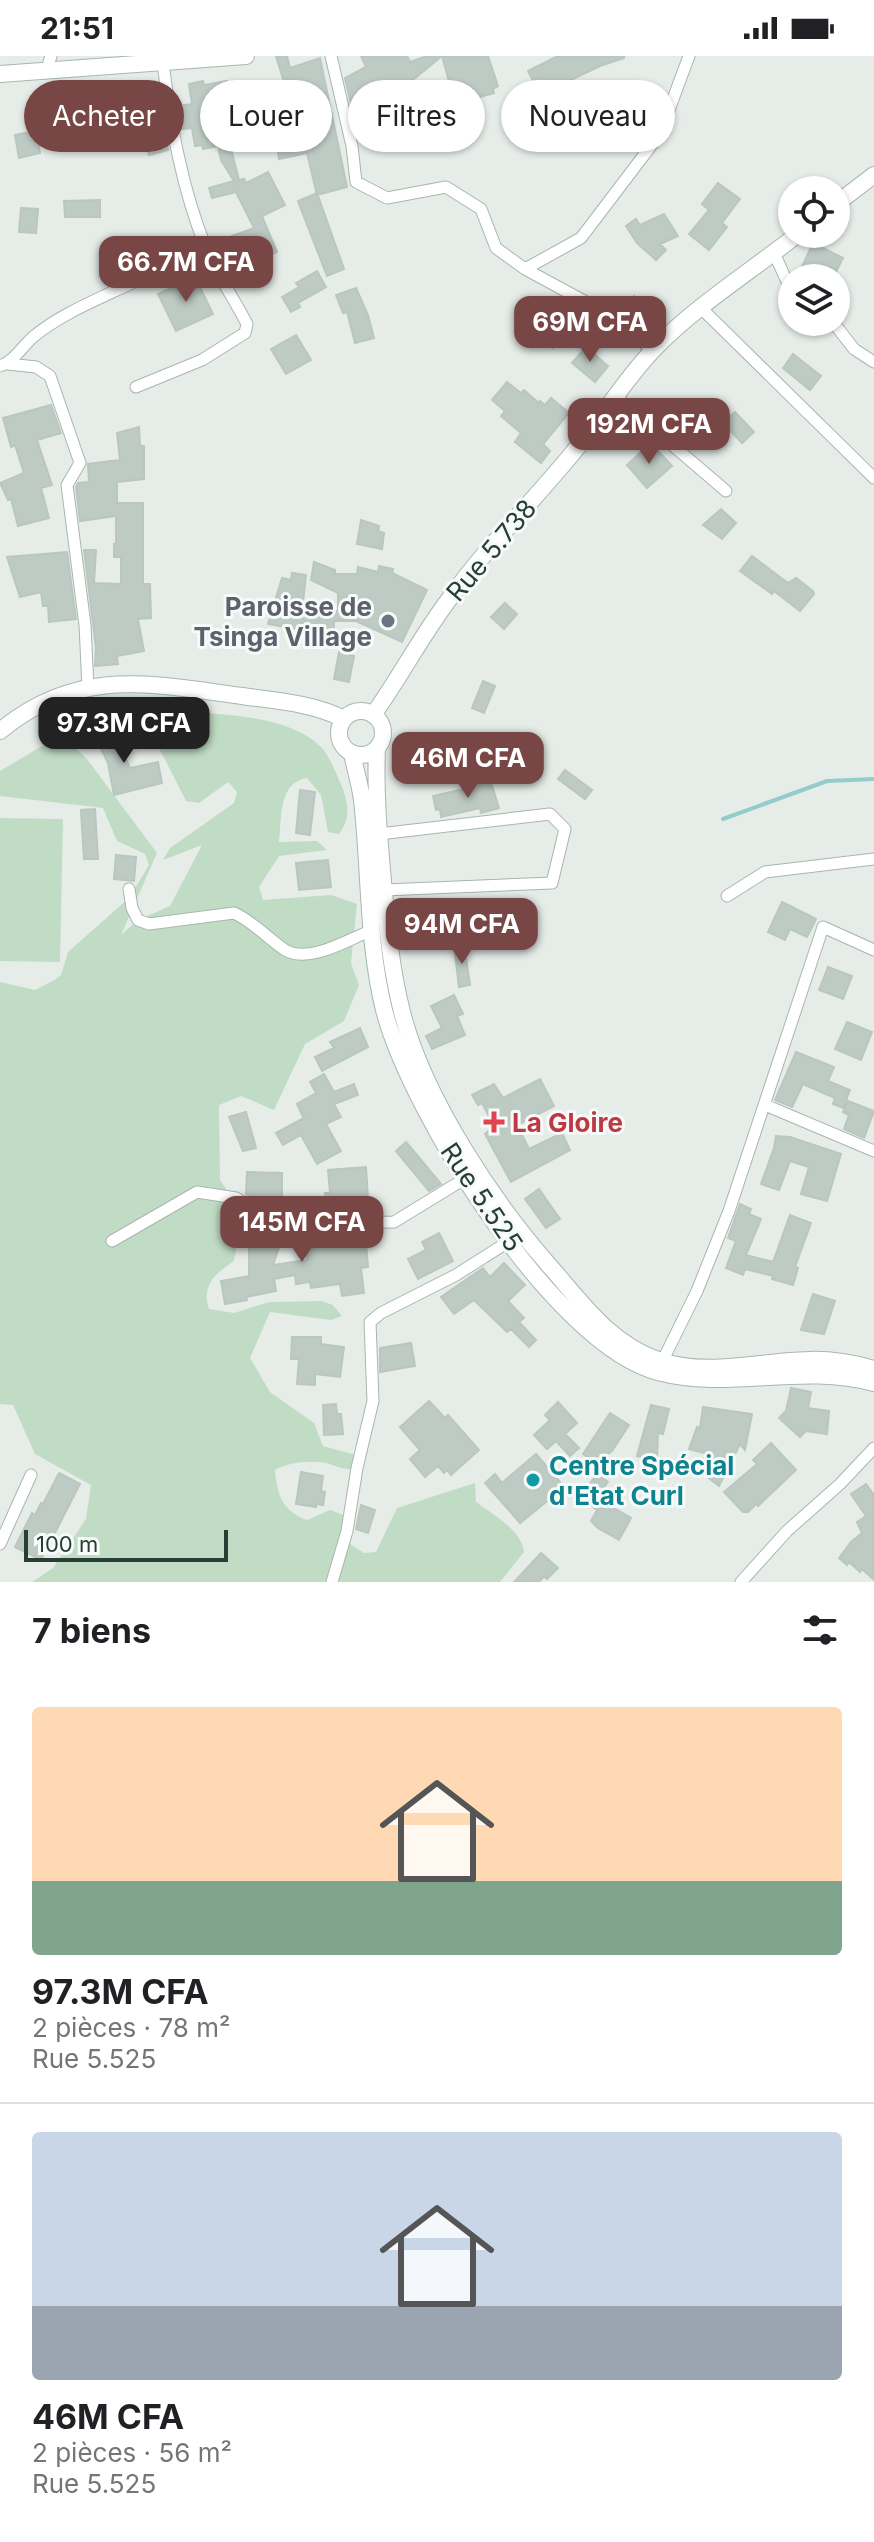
<!DOCTYPE html>
<html lang="fr">
<head>
<meta charset="utf-8">
<style>
	body { margin:0; font-family:Inter,sans-serif; background:#f2f2f2; color:#202124; height:100vh; display:flex; flex-direction:column; font-size:30px; white-space:nowrap }
	* { box-sizing:border-box; margin:0 }
	p { font-size:26px; color:#757577 }
	.icon { flex:none; width:44px; height:44px; fill:none; stroke:currentColor; stroke-width:2; stroke-linecap:round; stroke-linejoin:round }
	.map { position:relative; height:1526px; overflow:hidden }
	.details { display:flex; flex-direction:column; background:#fff; flex:1 }
	.details>* { flex:none }
	.top-card { position:absolute; left:24px; top:24px; width:826px; height:72px; display:flex; gap:16px }
	.fabs { position:absolute; left:778px; top:120px; display:grid; gap:16px }
	.fabs a { display:grid; place-items:center; width:72px; height:72px; border-radius:50%; background:#fff; box-shadow:0 2px 6px #0004; font-size:40px }
	.scale { position:absolute; left:24px; bottom:20px; width:204px; box-sizing:border-box; padding-left:8px; border:4px solid #273e34; border-top:0; font-size:22px; line-height:28px; white-space:nowrap; color:#273e34; -webkit-text-stroke:6px #f6faf8; paint-order:stroke }
	.price { position:absolute; translate:-50% -68px; padding:0 18px; border-radius:16px; background:#784745; color:#fff; font-size:26px; line-height:52px; filter:drop-shadow(0 2px 4px #0008) }
	.price::after { content:''; position:absolute; left:50%; top:48px; width:24px; height:18px; margin-left:-12px; background:inherit; clip-path:polygon(0 0,100% 0,50% 100%) }
	.price.current { background:#222; color:#fff }
	ul { padding:0; list-style:none }
	li { display:grid; align-content:center; gap:16px; height:424px; padding:0 32px }
	li+li { border-top:2px solid #e0e0e0 }
	li span { display:grid; place-items:center; height:248px; border-radius:8px; color:#555 }
	li>.icon { margin-inline-start:auto }
	span .icon { width:144px; height:144px; fill:#fffc; stroke-width:1 }
	li b { font-size:34px }
	h2 { display:flex; justify-content:space-between; align-items:center; height:96px; padding:0 32px; font-size:34px }
	.chip { padding:0 28px; border-radius:36px; background:#fff; box-shadow:0 2px 6px #0004; font-size:28px; line-height:72px }
	.chip.current { background:#784745; color:#fff }
	.status { display:flex; justify-content:space-between; align-items:center; height:56px; padding:0 40px; background:#fff; direction:ltr }
	.status svg { height:22px; fill:currentColor }
	.map>svg:first-child { display:block }
	.green { fill:#c1dcc4 }
	.lines { fill:none; stroke-linecap:round; stroke-linejoin:round }
	.stream { stroke:#94cccb; stroke-width:4 }
	.building { fill:#becbc4; stroke:#b9c7bf; stroke-width:2 }
	.street-casing { stroke:#a9b5af; stroke-width:13 }
	.secondary-casing { stroke:#a5b8af; stroke-width:18 }
	.street { stroke:#fff; stroke-width:11 }
	.secondary { stroke:#fff; stroke-width:16 }
	.worship-dot { fill:#6b7280; stroke:#f6faf8; stroke-width:3 }
	.health-dot { fill:#e0444e; stroke:#f6faf8; stroke-width:3 }
	.culture-dot { fill:#0f9aa8; stroke:#f6faf8; stroke-width:3 }
	.labels { text-anchor:middle; dominant-baseline:central; stroke-width:6; stroke-linejoin:round; paint-order:stroke }
	.street-label { font-size:26px; fill:#273e34; stroke:#f6faf8 }
	.worship-label { font-size:26px; font-weight:bold; fill:#5b616d; stroke:#f6faf8; text-anchor:end }
	.health-label { font-size:26px; font-weight:bold; fill:#be3a42; stroke:#f6faf8; text-anchor:start }
	.culture-label { font-size:26px; font-weight:bold; fill:#0d838f; stroke:#f6faf8; text-anchor:start }
</style>
</head>
<body>
<div class="status"><b>21:51</b><svg viewBox="0 0 49 12"><path d="M0 12V9h3v3zM5 12V6h3v6zM10 12V3h3v9zM15 12V0h3v12zM26 1h20v11H26zM47 4h2v5h-2z"/></svg></div>
<div class="map">
<svg width="874" height="1526" viewBox="0 0 874 1526">
	<rect width="100%" height="100%" fill="#e6ede9"/>
	<path class="green" d="M152 655C201 658 288 654 323 693 330 702 335 715 340 726 348 744 352 761 339 778L328 776 321 739 307 722C278 727 282 761 279 786L317 785 327 794 279 800 259 831 263 844 331 839 357 848 351 907 359 929 344 965 305 988 274 1054 241 1040 219 1049 220 1124 243 1157 234 1205C216 1217 201 1229 209 1253L234 1257 269 1246 321 1245 333 1249 342 1260 331 1264 270 1256 250 1302 270 1336 314 1367 323 1390 359 1400 357 1412C344 1415 337 1410 326 1407 309 1404 289 1406 275 1414 277 1438 282 1455 307 1464L330 1454 343 1459 344 1484 364 1497 376 1496 397 1452 475 1427 476 1446C492 1458 522 1474 524 1496L500 1526H32L53 1512 86 1463 91 1429 35 1398 13 1349 0 1348V926L35 934 56 923 61 919 68 896 129 842 149 809 145 798 117 785 103 752 0 740V715L42 690 68 685 87 703 157 797 121 879 138 864 170 850 202 789 163 804 170 792 234 747 237 736 228 726 199 747 186 745 152 678Z
		M0 762 63 763 60 906 0 905Z"/>
	<g class="lines">
		<path class="stream" d="M723 763 827 725 874 723"/>
	</g>
	<path class="building" d="M276 0H287L290 12 320 2 347 131 317 139 307 97 279 103 274 64 227 77 239 124 244 123 246 127 268 116 285 149 262 160 277 196 247 209 249 216 231 223 213 187 254 172 236 136 212 142 209 132 234 125 221 104 218 90 203 93 202 89 195 90 192 72 182 73 178 50 192 48 189 28 203 25 204 29 227 25 228 30H237L239 50 257 45 259 55 291 49Z
		M361 0H407L410 6 427 0H488L498 30 493 33 494 37 466 45 463 37 453 40 442 0 398 36 390 25 367 36 372 48 353 57 345 22 366 11Z
		M558 0H624V2L600 10 540 39 528 15Z
		M158 33 168 94 149 99 137 52 140 51 137 35Z
		M426 38 432 61 411 66 406 43Z
		M66 45 71 67 42 71 37 49Z
		M36 75 40 97 19 102 15 79Z
		M718 127 740 143 722 167 727 171 709 194 689 178 709 154 702 148Z
		M317 137 344 213 327 220 298 145Z
		M100 144V161H65L64 145Z
		M21 152 38 153 36 177 19 176Z
		M664 158 678 180 660 188 666 194 656 204 637 187 626 170 636 163 640 169Z
		M813 187 843 202 833 222 825 218 823 222H804L798 219Z
		M317 215 326 231 298 247 300 251 291 256 282 241 299 231 296 227Z
		M195 221 213 258 176 275 158 238Z
		M356 232 368 259 374 282 355 287 347 256 343 257 336 239Z
		M634 240 661 259 647 279 620 259Z
		M553 263 566 272 553 292 542 279Z
		M296 279 311 304 286 318 271 293Z
		M586 291 608 310 595 326 572 307Z
		M793 298 821 320 810 334 783 312Z
		M507 326 521 337 524 334 539 347 540 345 545 349 551 342 569 357 543 388 550 395 541 407 515 386 521 377 501 360 505 355 492 344Z
		M51 349 61 377 37 384 52 429 41 432 49 462 18 470 11 443 8 444 0 427 24 417 15 389 11 391 3 362Z
		M735 356 754 376 742 387 723 367Z
		M139 371 140 390H144V423L117 426V447H143V528H150L151 562 138 563 144 595 117 600 118 608 95 610 96 592 84 494H96L94 527 121 528V501H114V488H116V460L80 465 76 431 78 427 89 426 88 408 120 404 117 377Z
		M651 387 672 410 647 432 627 409Z
		M721 453 736 467 722 483 703 469Z
		M361 464 379 470 378 475 384 477 382 493 357 488Z
		M67 496 76 563 49 566 48 550H43L41 536 20 541 7 501Z
		M752 500 788 527 796 522 813 535 814 538 800 555 774 535 772 538 740 515Z
		M314 506 335 514V518H357L358 511 378 516 379 510 393 513 392 517 427 534 402 586 356 565H334V572L302 574 268 568 282 522 291 524 292 517 306 519 302 555H338V537L311 524Z
		M505 547 517 558 504 573 491 561Z
		M339 596 354 600 349 626 334 623Z
		M483 625 495 630 484 657 472 652Z
		M109 666 130 712 158 706 162 727 114 739 108 707 92 674Z
		M565 714 592 734 585 743 558 723Z
		M490 723 499 752 481 757 480 752 441 761 440 753 436 754 433 740 473 731V728Z
		M300 734 315 736 310 779 296 777Z
		M95 753 98 803H84L81 754Z
		M116 799 136 801 134 825 114 823Z
		M328 804 331 831 299 834 296 807Z
		M782 846 816 863 807 881 790 873 785 884 768 876Z
		M464 888 470 929 459 931 454 890Z
		M828 911 852 920 843 943 819 934Z
		M454 939 463 958 457 960 465 979 432 993 426 980 442 972 431 950Z
		M847 966 872 976 861 1004 835 993Z
		M360 972 368 991 322 1015 315 1001 334 992 330 986Z
		M796 996 834 1011 828 1025 850 1034 843 1052 833 1048 835 1042 803 1028 792 1051 775 1044Z
		M324 1018 334 1036 354 1028 358 1039 334 1048 341 1061 326 1068 341 1095 317 1108 301 1079 283 1089 276 1077 306 1061H303L297 1048 316 1037 310 1026Z
		M540 1023 554 1050 517 1069 529 1093 562 1077 570 1094 511 1126 485 1078 494 1070 482 1047 478 1049 472 1039 494 1028 503 1042Z
		M848 1045 874 1055 864 1082 844 1073 849 1059 843 1056Z
		M246 1056 256 1092 243 1095 229 1061Z
		M776 1080 790 1081 841 1098 827 1145 801 1138 809 1111 790 1105 779 1134 761 1128 774 1092Z
		M406 1086 422 1105 441 1128 429 1135 396 1095Z
		M366 1111 368 1142 339 1144 340 1158H327L325 1137H330L328 1114Z
		M247 1116 282 1117V1144L255 1143 246 1138Z
		M539 1133 560 1163 546 1172 525 1143Z
		M740 1148 751 1153 749 1158 761 1163 746 1199 773 1206 790 1159 811 1167 795 1211 798 1212 793 1229 772 1223 773 1220 745 1213 743 1219 726 1212 736 1185 728 1182Z
		M266 1167 285 1174 273 1209 307 1204 304 1182 329 1178V1175H365L368 1211 361 1212 364 1237 342 1240 340 1228 311 1232 310 1226 296 1228 295 1219 274 1223 276 1235 246 1241 247 1244 225 1248 221 1225 249 1220V1185L253 1170 264 1173Z
		M439 1177 453 1205 418 1223 408 1203 426 1194 422 1186Z
		M504 1207 525 1229 508 1245 524 1262 519 1266 536 1284 529 1291 511 1273 507 1276 474 1244 454 1258 441 1241 483 1212 490 1221Z
		M813 1238 835 1245 824 1278 801 1274Z
		M292 1281H321V1288L344 1291 340 1321 315 1318V1329L297 1328 299 1303H291Z
		M411 1287 415 1310 380 1316V1292Z
		M791 1332 811 1336 808 1352 829 1355 827 1378 806 1375 800 1381 779 1362 786 1355Z
		M429 1345 445 1362 448 1359 479 1394 451 1419 447 1414 444 1417 438 1410 425 1421 410 1403 420 1394 400 1371Z
		M558 1346 577 1367 565 1378 579 1392 570 1400 556 1385 547 1393 534 1379 550 1364 545 1359Z
		M336 1348 337 1358H341L343 1378 324 1379 323 1349Z
		M651 1349 669 1353 663 1378 658 1377 657 1405 637 1400Z
		M703 1351 752 1358 745 1394 740 1388 719 1430 696 1412 708 1398 689 1393 697 1371 700 1372Z
		M610 1357 629 1369 612 1395 596 1407 583 1398Z
		M771 1387 796 1414 758 1450 756 1448 748 1456H743L724 1436 757 1408 753 1404Z
		M536 1398 560 1426 558 1428 562 1433 520 1467 485 1427 495 1418 502 1427Z
		M301 1416 323 1420 321 1435 325 1436 323 1449 316 1448V1451L296 1448Z
		M59 1417 80 1428 41 1504 15 1491 32 1457 35 1459 41 1447 43 1448Z
		M597 1418 608 1426 596 1442 631 1462 619 1484 598 1472 591 1465 597 1454 574 1438 578 1432 584 1435Z
		M866 1428 874 1439V1524L862 1513 860 1516 849 1506 847 1509 839 1502 851 1486 862 1477 857 1466 866 1460 851 1438Z
		M361 1449 375 1454 368 1477 356 1473Z
		M541 1497 558 1512 547 1523 544 1520 539 1526H514Z"/>
	<g class="lines">
		<defs>
			<path id="street" d="M331 0 352 90 356 126 387 142 446 131 481 153 496 192 525 213 597 252 653 294
				M46 16 51 0
				M774 197 789 230 792 232
				M525 213 581 182 660 78 689 0
				M701 252 874 422
				M833 266 854 293 874 306
				M8 308 36 311 50 320 80 407 67 429 85 569 88 632
				M0 310C14 305 22 291 33 281 62 257 101 242 134 226
				M136 331 202 304 245 277 247 268C234 243 217 218 206 192 182 133 171 70 163 7
				M614 339 726 435
				M379 778 550 758 565 773 552 827 384 834
				M129 833 132 852 138 864 149 868 234 857C254 866 267 882 285 894 309 908 347 884 370 875
				M727 840 765 816 874 803
				M765 1049 874 1095
				M112 1185 197 1136 236 1142 257 1155 292 1167 394 1166 466 1122
				M662 1306 697 1235 729 1155 823 871 874 894
				M0 1488 31 1419
				M332 1526 347 1475 357 1412 373 1345 370 1266 381 1257 456 1219 508 1186
				M741 1526 787 1475 840 1428 874 1392"/>
			<path id="secondary" d="M0 18 246 0
				M836 148 874 119
				M339 677a22 22 0 1 1 44 0a22 22 0 1 1-44 0Z
				M373 659C400 621 422 579 450 542 490 486 541 438 584 383 607 353 628 320 655 292 697 249 750 216 798 178
				M0 675C78 610 151 628 242 640 277 645 312 647 344 663
				M377 692C375 737 379 780 383 825 387 869 391 913 402 956 424 1043 495 1149 554 1215 585 1251 612 1288 658 1304 706 1321 760 1305 808 1304 831 1303 853 1307 874 1313
				M352 697C355 713 360 728 362 744 370 815 367 885 384 954 410 1055 554 1289 658 1316 729 1335 800 1307 874 1327"/>
		</defs>
		<use href="#street" class="street-casing"/>
		<use href="#secondary" class="secondary-casing"/>
		<use href="#street" class="street"/>
		<use href="#secondary" class="secondary"/>
	</g>
	<circle class="worship-dot" cx="388" cy="565" r="8"/>
	<path class="health-dot" d="M490 1054h8v8h8v8h-8v8h-8v-8h-8v-8h8z"/>
	<circle class="culture-dot" cx="533" cy="1424" r="8"/>
	<g class="labels">
		<g class="street-label">
			<text transform="translate(491 494) rotate(-50)">Rue 5.738</text>
			<text transform="translate(482 1141) rotate(56)">Rue 5.525</text>
		</g>
		<g class="worship-label">
			<text x="372" y="550">Paroisse de<tspan x="372" dy="30">Tsinga Village</tspan></text>
		</g>
		<g class="health-label">
			<text x="512" y="1066">La Gloire</text>
		</g>
		<g class="culture-label">
			<text x="549" y="1409">Centre Spécial<tspan x="549" dy="30">d'Etat Curl</tspan></text>
		</g>
	</g>
</svg>
<div class="fabs">
<a><svg class="icon" aria-label="locate" viewBox="0 0 24 24"><circle cx="12" cy="12" r="6"/><path d="M12 2v4M12 18v4M2 12h4M18 12h4"/></svg></a>
<a><svg class="icon" aria-label="layers" viewBox="0 0 24 24"><path d="M12 4l9 5-9 5-9-5zM3 14l9 5 9-5"/></svg></a>
</div>
<div class="scale">100 m</div>
<b class="price" style="left:186px;top:248px">66.7M CFA</b>
<b class="price" style="left:590px;top:308px">69M CFA</b>
<b class="price" style="left:649px;top:410px">192M CFA</b>
<b class="price current" style="left:124px;top:709px">97.3M CFA</b>
<b class="price" style="left:468px;top:744px">46M CFA</b>
<b class="price" style="left:462px;top:910px">94M CFA</b>
<b class="price" style="left:302px;top:1208px">145M CFA</b>
<div class="top-card">
<a class="chip current">Acheter</a>
<a class="chip">Louer</a>
<a class="chip">Filtres</a>
<a class="chip">Nouveau</a>
</div>
</div>
<section class="details">
<h2>7 biens<svg class="icon" aria-label="filters" viewBox="0 0 24 24"><path d="M4 7h16M4 17h16"/><circle cx="9" cy="7" r="2"/><circle cx="15" cy="17" r="2"/></svg></h2>
<ul>
<li><span style="background:linear-gradient(#ffd9b3 70%,#7fa58c 0)"><svg class="icon" aria-label="home" viewBox="0 0 24 24"><path d="M3 11l9-7 9 7M6 9v11h12V9"/></svg></span><div><b>97.3M CFA</b><p>2 pièces · 78 m²</p><p>Rue 5.525</p></div></li>
<li><span style="background:linear-gradient(#c9d6e8 70%,#9aa5b1 0)"><svg class="icon" aria-label="home" viewBox="0 0 24 24"><path d="M3 11l9-7 9 7M6 9v11h12V9"/></svg></span><div><b>46M CFA</b><p>2 pièces · 56 m²</p><p>Rue 5.525</p></div></li>
</ul>
</section>
</body>
</html>
